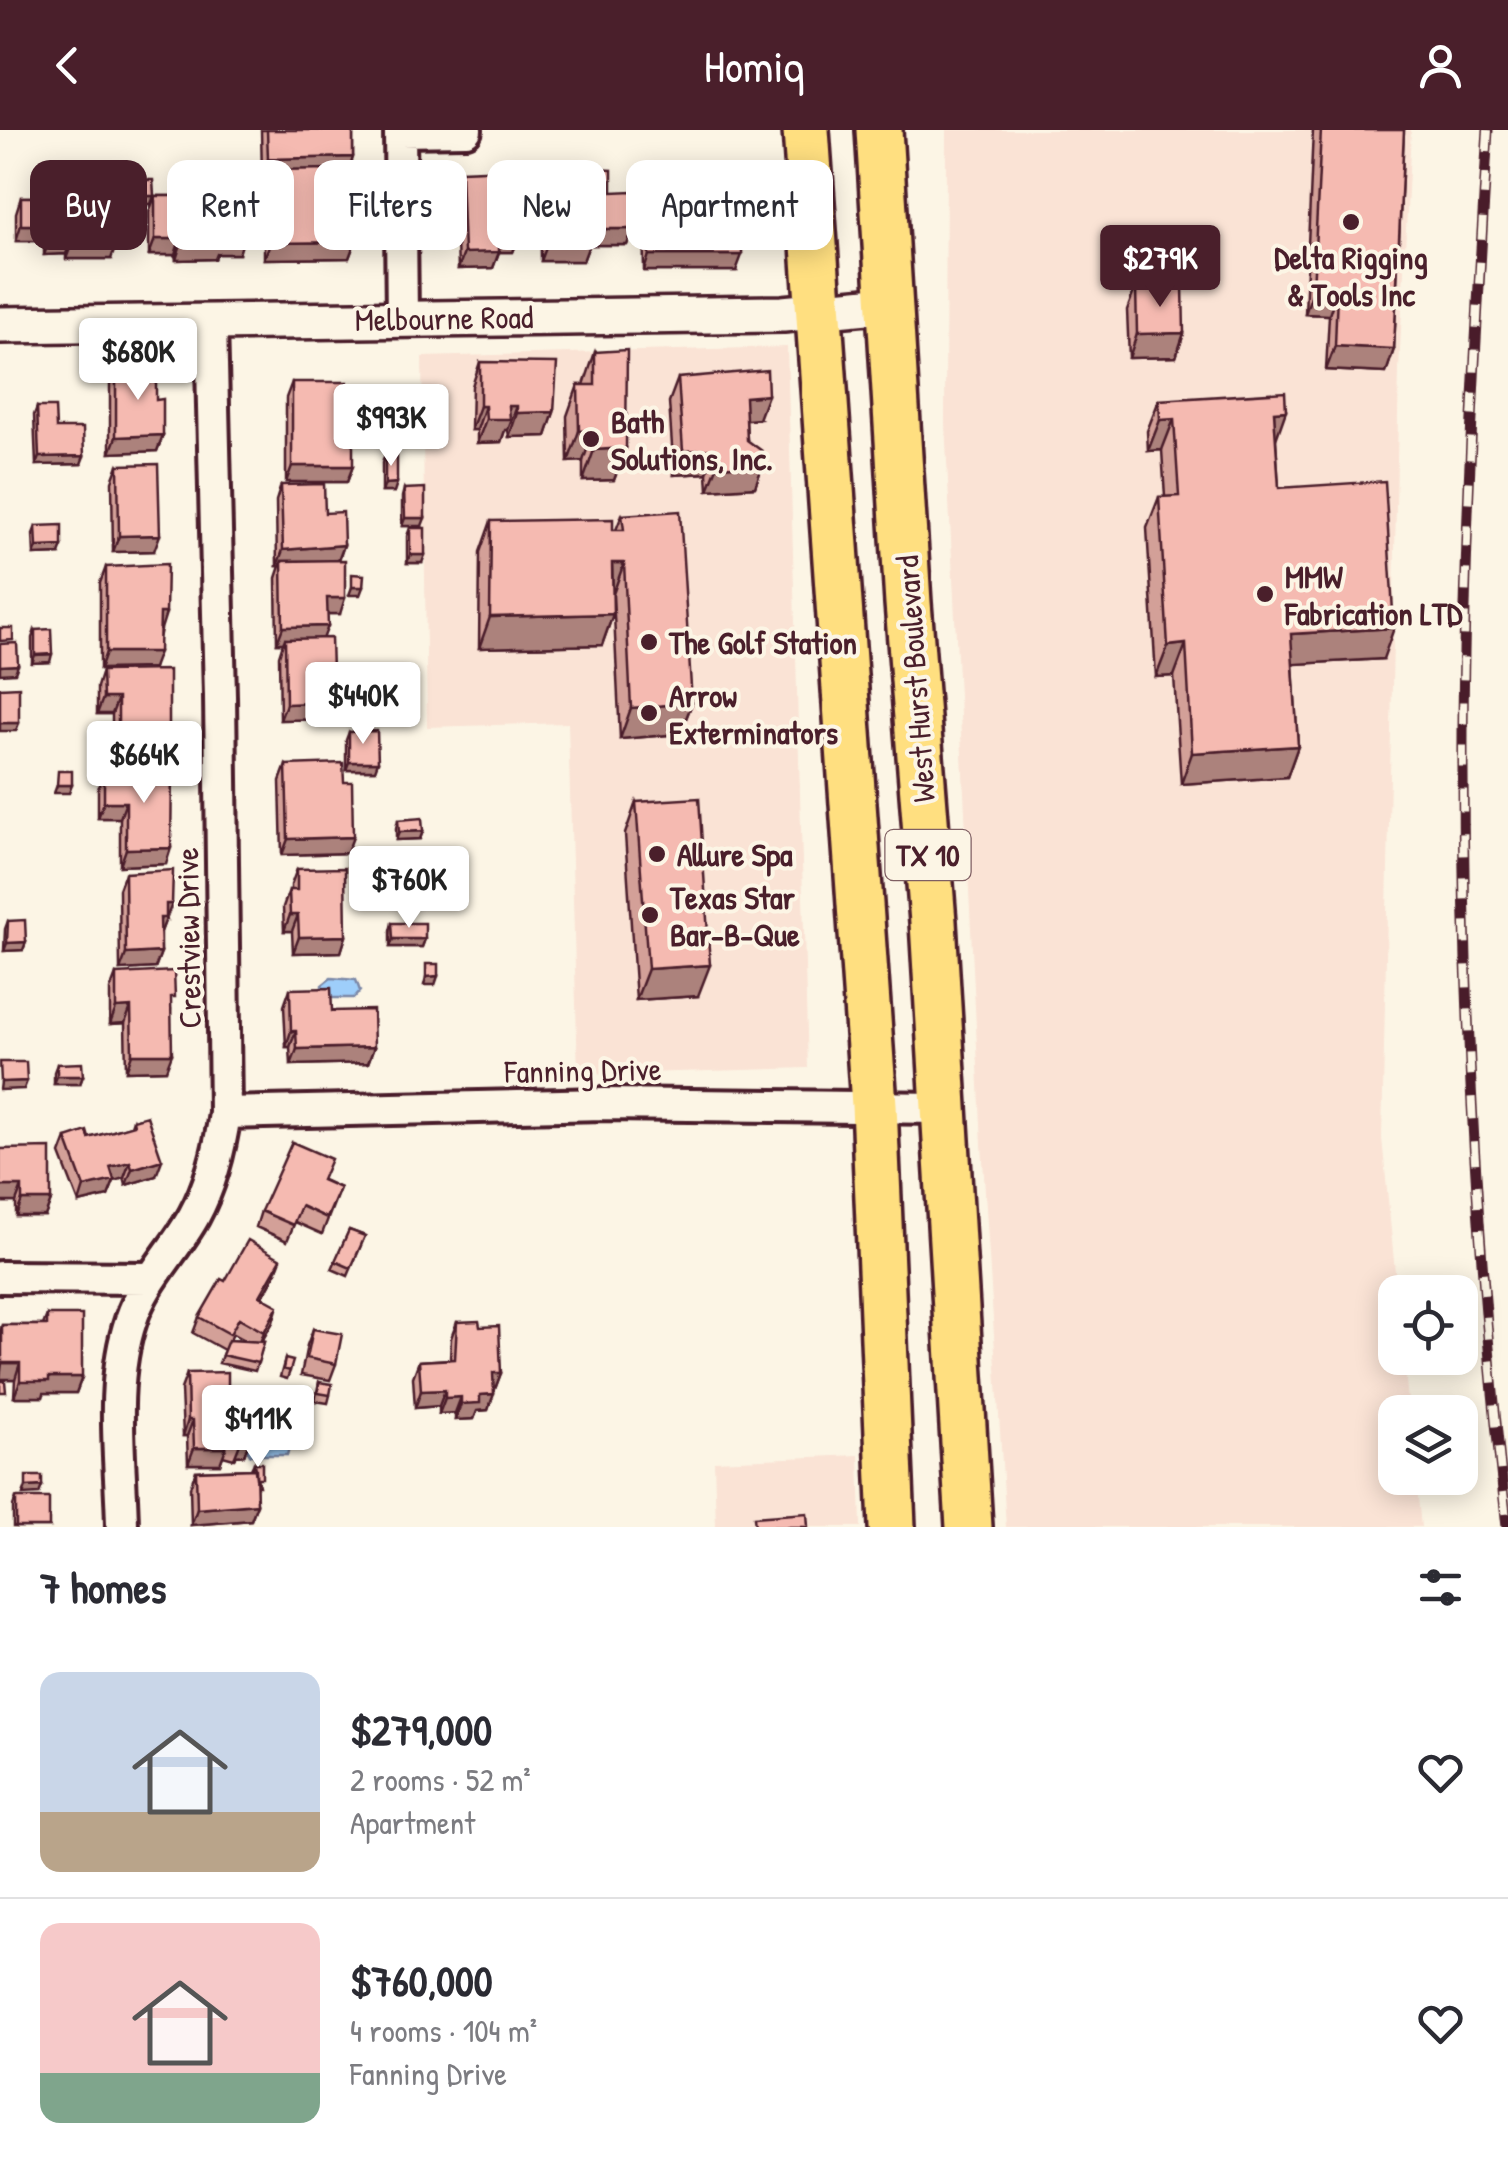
<!DOCTYPE html>
<html lang="en">
<head>
<meta charset="utf-8">
<style>
	body { margin:0; font-family:"Patrick Hand",sans-serif; background:#f7f7f7; color:#2b2b33; height:100vh; display:flex; flex-direction:column; font-size:38px; white-space:nowrap }
	* { box-sizing:border-box; margin:0 }
	p { font-size:32px; color:#7c7c81 }
	.icon { flex:none; width:55px; height:55px; fill:none; stroke:currentColor; stroke-width:2; stroke-linecap:round; stroke-linejoin:round }
	.map { position:relative; height:1397px; overflow:hidden }
	.side { display:flex; flex-direction:column; background:#fff; flex:1 }
	.side>* { flex:none }
	.guide { position:absolute; left:30px; top:30px; width:1000px; height:90px; display:flex; gap:20px }
	.tools { position:absolute; left:1378px; top:1145px; display:grid; gap:20px }
	.tools a { display:grid; place-items:center; width:100px; height:100px; border-radius:20px; background:#fff; box-shadow:0 5px 25px #0003; font-size:50px }
	.price { position:absolute; translate:-50% -85px; padding:0 22px; border-radius:10px; background:#fff; color:#222; font-size:32px; line-height:65px; filter:drop-shadow(0 2px 5px #0008) }
	.price::after { content:''; position:absolute; left:50%; top:60px; width:30px; height:22px; margin-left:-15px; background:inherit; clip-path:polygon(0 0,100% 0,50% 100%) }
	.price.active { background:#4a1f2b; color:#fff }
	ul { padding:0; list-style:none }
	li { display:flex; align-items:center; gap:30px; height:250px; padding:0 40px }
	li+li { border-top:2px solid #e1e1e2 }
	li span { display:grid; place-items:center; flex:none; width:280px; height:200px; border-radius:20px; color:#555 }
	li>.icon { margin-inline-start:auto }
	span .icon { width:120px; height:120px; fill:#fffc; stroke-width:1 }
	li b { font-size:42px }
	h2 { display:flex; justify-content:space-between; align-items:center; height:120px; padding:0 40px; font-size:42px }
	.chip { padding:0 35px; border-radius:20px; background:#fff; box-shadow:0 5px 25px #0003; font-size:35px; line-height:90px }
	.chip.active { background:#4a1f2b; color:#fff }
	header { display:flex; justify-content:space-between; align-items:center; height:130px; padding:0 40px; background:#4a1f2b; color:#fff; font-size:45px; font-weight:600 }
	.map>svg:first-child { display:block }
	.built { fill:#fae3d5 }
	.water { fill:#9ecefa; stroke:#7c88a7; stroke-width:2.5 }
	.lines { fill:none; stroke-linecap:round; stroke-linejoin:round }
	.minor-casing { stroke:#4a1f2b; stroke-width:38 }
	.tertiary-casing { stroke:#4a1f2b; stroke-width:42 }
	.primary-casing { stroke:#4a1f2b; stroke-width:52 }
	.minor { stroke:#fcf5e5; stroke-width:30 }
	.tertiary { stroke:#fcf5e5; stroke-width:35 }
	.primary { stroke:#ffdf80; stroke-width:45 }
	.rail-casing { stroke:#4a1f2b; stroke-width:11 }
	.rail { stroke:#fcf5e5; stroke-width:8; stroke-dasharray:22; stroke-linecap:butt }
	.wall { fill:#d3a098; stroke:#4a1f2b; stroke-width:2.5; fill-rule:evenodd }
	.shaded-wall { fill:#ac827c; stroke:#4a1f2b; stroke-width:2.5 }
	.building { fill:#f5bab1; stroke:#4a1f2b; stroke-width:2.5 }
	.poi-dot { fill:#4a1f2b; stroke:#fcf5e5; stroke-width:4 }
	.labels { text-anchor:middle; dominant-baseline:central; stroke-width:8; stroke-linejoin:round; paint-order:stroke }
	.shield { fill:#fcf5e5; stroke:#7f5f63; stroke-width:2.5 }
	.shield-label { font-size:30px; font-weight:bold; fill:#4a1f2b }
	.poi-label { font-size:32px; font-weight:bold; fill:#4a1f2b; stroke:#fcf5e5; text-anchor:start }
	.street-label { font-size:32px; fill:#4a1f2b; stroke:#fcf5e5 }
</style>
</head>
<body>
<header><svg class="icon" aria-label="back" viewBox="0 0 24 24"><path d="M15 5l-7 7 7 7"/></svg>Homiq<svg class="icon" aria-label="person" viewBox="0 0 24 24"><circle cx="12" cy="8" r="4"/><path d="M4 21q1-7 8-7t8 7"/></svg></header>
<div class="map">
<svg width="1508" height="1397" viewBox="0 0 1508 1397">
	<rect width="100%" height="100%" fill="#fcf5e5"/>
	<filter id="ink" filterUnits="userSpaceOnUse"><feTurbulence type="fractalNoise" baseFrequency=".01" numOctaves="2"/><feDisplacementMap in="SourceGraphic" scale="20" xChannelSelector="R" yChannelSelector="G"/><feConvolveMatrix kernelMatrix="1 2 1 2 8 2 1 2 1" color-interpolation-filters="sRGB"/></filter>
	<g filter="url(#ink)">
		<path class="built" d="M946 0H1411L1399 240 1382 1008 1397 1162 1395 1228H1404L1409 1282H1395V1348H1416L1421 1397H1006L982 1014 945 293Z
			M787 217 808 938 578 945 568 593 427 597 422 227Z
			M859 1325 861 1397H716L714 1331Z"/>
		<path class="water" d="M331 848 356 850 360 861 354 868H331L322 862V855Z
			M278 1304 291 1310 287 1325H250L246 1317 251 1308Z"/>
		<g class="lines">
			<defs>
				<path id="minor" d="M400 0 402 188
					M400 1 466 0
					M225 983 604 974 942 978
					M0 1147 150 1148
					M122 1397C121 1331 109 1254 131 1190 144 1150 174 1122 194 1086 212 1053 220 1019 225 983L220 566 211 193"/>
				<path id="tertiary" d="M0 195 783 184 888 174"/>
				<path id="primary" d="M806 0 874 975 892 1397
					M879 0 908 473 933 792 969 1397"/>
			</defs>
			<use href="#minor" class="minor-casing"/>
			<use href="#tertiary" class="tertiary-casing"/>
			<use href="#primary" class="primary-casing"/>
			<use href="#minor" class="minor"/>
			<use href="#tertiary" class="tertiary"/>
			<use href="#primary" class="primary"/>
			<defs>
				<path id="rail" d="M1488 0C1476 201 1464 403 1463 604 1462 869 1477 1134 1507 1397"/>
			</defs>
			<use href="#rail" class="rail-casing"/>
			<use href="#rail" class="rail"/>
		</g>
		<path class="wall" d="M261 0H353V27L348 43H332V54L355 112 349 128 264 129V56L268 45H262Z
			M1313 0H1404L1394 219 1386 243 1326 240 1329 185 1305 184Z
			M546 36 612 62 633 99 627 115H589L583 131H541L540 52Z
			M461 41 536 96 530 112H517L513 122H499L493 138 458 139 455 57Z
			M190 45 222 54 239 124H217L215 129 176 130 175 125H149V82L155 66H175L179 55H186Z
			M143 50 154 66 151 74H141L140 58Z
			M50 56 111 129H66V124L44 125V111H16V83L21 67H47Z
			M649 62 736 141H644L643 78Z
			M1136 156 1184 203 1176 227 1129 228 1127 180Z
			M595 222 626 318 614 350 583 351V331L568 332 567 286 578 255H584Z
			M480 232 554 282 546 306 509 307 508 300H505L501 312 477 313V300H471L472 256Z
			M116 238 156 270 163 305 157 321 110 323V254Z
			M678 248 759 289 746 290 747 310 763 334 755 357 708 360 707 343 674 345 669 272Z
			M292 252 347 264 353 336 347 352H286V268Z
			M1159 270 1276 309 1279 358 1383 529 1293 534 1298 616 1287 647 1181 654 1174 546 1156 547 1147 398 1159 367H1165L1162 320 1148 321 1147 301Z
			M37 277 56 298 81 334 36 335 34 285Z
			M385 325 394 362H382V333Z
			M118 335 154 421 113 422 112 351Z
			M281 355 325 383 344 415 339 430 340 484H327L323 508 343 572 337 589 280 590 279 526 283 513H277L276 448 280 436H277L276 371Z
			M404 359 422 396H402V367Z
			M622 385 692 573 680 604 620 609 613 464V484L602 515 479 518 480 422 491 391 613 400H616Z
			M36 396 59 424 34 425 33 404Z
			M410 398 422 433H407V406Z
			M106 437 161 499 153 538 100 539V453Z
			M35 500 50 532 32 533V508Z
			M102 541 163 633 112 636V584H97V557Z
			M349 602 375 640H346V610Z
			M286 635 347 723 282 725 280 651Z
			M172 640 166 734 120 736V688H98V659L104 643Z
			M636 672 698 866 636 870 625 704Z
			M398 690 423 701 420 709 396 710V698Z
			M297 739 346 806 341 822 293 823 292 801H284L283 777 289 760H291V755Z
			M125 743 167 790H165L161 802V822L155 838 120 840 119 759Z
			M8 791 26 812 23 820 4 821 5 799Z
			M392 793 425 809 422 817H390V801Z
			M116 844 171 879 166 940 126 941 125 893 110 894V860Z
			M290 859 332 881 374 917 368 933 291 935 290 917H286L284 876Z
			M57 934 83 946 80 954H54V942Z
			M133 990 156 1046 126 1055 124 1048 114 1051 108 1066 79 1073 60 1024 66 1008H89L131 996Z
			M0 1019 51 1070 45 1086H16V1072H0Z
			M323 1050 340 1058 322 1104 295 1092 287 1111 256 1097 261 1081Z
			M349 1100 365 1106 348 1146 332 1139Z
			M275 1145 263 1167 273 1192 261 1212H264L255 1241 219 1233 224 1220 193 1203 199 1187ZM233 1204 246 1211 230 1210Z
			M47 1185 82 1247 76 1263H44L43 1267H14L15 1249H0V1200L2 1195H43Z
			M457 1192 480 1197 501 1243 495 1259H494L488 1280 477 1281 474 1289 455 1290V1283L439 1284V1276L415 1278 413 1247 419 1231 450 1229 451 1208Z
			M313 1199 336 1234 330 1250 301 1245 307 1215Z
			M285 1229 290 1241 287 1249 280 1247Z
			M187 1243 228 1257 250 1299 244 1325 236 1326 234 1329 223 1326 220 1334H188L187 1306H183L181 1259Z
			M319 1252 330 1265 328 1273 315 1271Z
			M254 1333 259 1356H256L257 1374 251 1390 191 1395 190 1357 196 1341 251 1339Z
			M16 1368 49 1397H13V1376Z"/>
		<path class="shaded-wall" d="M353 27 348 43 269 45V40L268 45H262L268 29Z
			M143 66H154L151 74H141Z
			M21 95H50L44 111H16Z
			M519 96H536L530 112H517L513 122H499L493 138 458 139 464 123Z
			M589 99H633L627 115H589L583 131H541L547 115Z
			M72 108 66 124 44 125 50 109Z
			M222 108H244L239 124H217L215 129 176 130 181 114Z
			M155 109H180L175 125H149Z
			M355 112 349 128 264 129 270 113Z
			M72 113H117L111 129H66Z
			M649 125H742L736 141H644Z
			M1313 160 1337 161 1329 185 1305 184Z
			M1184 203 1176 227 1129 228 1137 204Z
			M1335 216 1394 219 1386 243 1326 240Z
			M768 265 759 289 736 291 745 267Z
			M480 276H485L477 300H471Z
			M509 276H517L508 300H505L501 312 477 313 486 289Z
			M1286 281 1275 312 1274 282Z
			M554 282 546 306 509 307 517 283Z
			M1174 289 1162 320 1148 321 1160 290Z
			M594 300 583 331 568 332 579 301Z
			M163 305 157 321 110 323 116 307Z
			M626 318 614 350 583 351 594 320Z
			M715 319 707 343 674 345 683 321Z
			M84 326 81 334 36 335 39 327Z
			M763 334 755 357 708 360 717 337Z
			M292 336H353L347 352H286Z
			M397 353 394 362H382L385 354Z
			M405 388H425L422 396H402Z
			M160 405 154 421 113 422 119 406Z
			M344 415 338 431H282L280 436H277L283 420Z
			M62 416 59 424 34 425 37 417Z
			M410 425H425L422 433H407Z
			M612 433H624L613 464Z
			M352 457H363L360 465H349Z
			M327 468H345L340 484H321Z
			M160 483H166L161 499H154Z
			M613 484 602 515 479 518 490 487Z
			M328 496 322 512 285 509 283 513H277L283 497Z
			M1394 498 1383 529 1280 535 1291 504Z
			M1186 514 1174 546 1156 547 1168 516Z
			M106 522H159L153 538 100 539Z
			M52 524 50 532 32 533 35 525Z
			M18 535 15 543 0 544V536Z
			M103 568H118L112 584H97Z
			M343 572 337 589 280 590 286 574Z
			M692 573 680 604 620 609 631 578Z
			M385 578H398L395 586H382Z
			M0 593H19L16 601H0Z
			M1298 616 1287 647 1181 654 1192 623Z
			M169 617 163 633 112 636 118 619Z
			M349 632H378L375 640H346Z
			M57 655H72L69 663H54Z
			M104 672H126L120 688H98Z
			M423 701 420 709 396 710 399 702Z
			M353 707 347 723 282 725 288 709Z
			M171 718 166 734 120 736 126 719Z
			M166 774H172L160 804H155Z
			M290 785H298L292 801H284Z
			M346 806 341 822 293 823 299 807Z
			M393 809H425L422 817H390Z
			M26 812 23 820 4 821 7 813Z
			M161 822 155 838 120 840 126 824Z
			M710 835 698 866 636 870 648 839Z
			M438 846 435 855H424L426 847Z
			M131 877 125 893 110 894 116 878Z
			M291 901H296L290 917H286Z
			M374 917 368 933 291 935 297 919Z
			M132 924H172L166 940 126 941Z
			M57 946H83L80 954H54Z
			M27 951 24 959 0 960 1 952Z
			M162 1030 156 1046 126 1055 132 1039Z
			M130 1032 124 1048 114 1051 108 1066 79 1073 84 1057 110 1037Z
			M0 1056H22L16 1072H0Z
			M22 1070H51L45 1086H16Z
			M281 1129 275 1145 254 1182 260 1166Z
			M278 1176 273 1192 258 1218 264 1202Z
			M2 1233H20L15 1249H0Z
			M493 1243H501L495 1259H487Z
			M49 1247H82L76 1263H44L43 1267H14L20 1251Z
			M445 1260 439 1276 415 1278 421 1261Z
			M494 1264 488 1280 477 1281 474 1289 455 1290 461 1274 480 1265Z
			M461 1267 455 1283 439 1284 445 1268Z
			M188 1290H193L187 1306H183Z
			M242 1309H250L244 1325 236 1326 234 1329Z
			M194 1318H226L220 1334H188Z
			M42 1356 39 1364 23 1365 26 1357Z
			M257 1374 251 1390 191 1395 197 1379Z"/>
		<path class="building" d="M267 0H353V27L268 29Z
			M1321 0H1404L1394 219 1335 216 1337 161 1313 160Z
			M546 36 612 40V62L633 61V99H589V115H547Z
			M534 38 536 96H519V105L499 106V122L464 123 461 41Z
			M332 39V54H355V112L270 113 269 40Z
			M190 45H222V54H244V108H222L221 113 181 114 180 109H155V66H179V55H190Z
			M74 48 117 51V113H72V108L50 109V95H21V67H51L50 56H68Z
			M143 50H153L154 66H143Z
			M742 61V125H649V62Z
			M1183 155 1184 203 1137 204 1136 156Z
			M627 220 626 318 594 320V300L579 301 578 255H595V222Z
			M480 232 557 233 554 282 517 283V276H509L510 289H486L485 276H480Z
			M156 237V270L163 269V305L116 307V238Z
			M767 240 768 265 745 267 747 310 762 321 763 334 717 337 715 319 683 321 678 248Z
			M292 252H347V264H353V336H292Z
			M1285 262 1286 281 1274 282 1279 358 1385 351 1394 498 1291 504 1298 616 1192 623 1186 514 1168 516 1159 367 1179 366 1174 289 1160 290 1159 270Z
			M37 277H55L56 298H83L84 326 39 327Z
			M397 324V353L385 354V325Z
			M158 334 160 405 119 406 118 335Z
			M324 354 325 383 343 382 344 415 283 420 281 355Z
			M425 358V388H405L404 359Z
			M680 381 692 573 631 578 624 433H612L613 484 490 487 491 391 613 389V400H624L622 385Z
			M62 395V416L37 417 36 396Z
			M410 398H425V425H410Z
			M345 430V468H327L328 496 283 497 282 431Z
			M167 434 166 483H160L159 522H106V437Z
			M352 444 364 445 363 457H352Z
			M0 498H13V510L0 511Z
			M51 499 52 524 35 525V500Z
			M331 508 332 541 342 540 343 572 286 574 285 509Z
			M17 513 18 535 0 536V514Z
			M169 540V617L118 619V568H103L102 541Z
			M19 557V593H0V558Z
			M385 567H398V578H385Z
			M377 601 378 632H349V602Z
			M343 633 344 652H352L353 707 288 709 286 635Z
			M172 640 171 718 126 719V672H104V643Z
			M58 641H72V655H57Z
			M699 668 710 835 648 839 636 672Z
			M422 688 423 701 399 702 398 690Z
			M345 738 346 806 299 807 298 785H290L289 760H297V739Z
			M173 740 172 774H166V788H160L161 822 126 824 125 743Z
			M25 790 26 812 7 813 8 791Z
			M392 793H425V809H393Z
			M426 834H438V846L426 847Z
			M174 841 175 867H171L172 924H132L131 877 116 878V844Z
			M331 858 332 881 373 880 374 917 297 919 296 901H291L290 859Z
			M0 932H26L27 951 1 952Z
			M82 933 83 946H57V934Z
			M147 986 162 1030 132 1039 130 1032 110 1037 114 1050 84 1057 66 1008 87 1001 89 1008 134 995 133 990Z
			M292 1012 331 1029 322 1050 340 1058 327 1088 301 1076 293 1095 261 1081Z
			M51 1018V1070H22V1056H0V1019Z
			M349 1100 365 1106 351 1138 335 1131Z
			M248 1110 281 1129 260 1166 278 1176 264 1202 239 1188 230 1204 199 1187 221 1149 225 1151Z
			M47 1185H82V1247H49V1251H20V1233H2V1195H47Z
			M479 1191 480 1197 499 1196 501 1243H493L494 1264 480 1265V1273L461 1274V1267L445 1268V1260L421 1261 419 1231 455 1229 457 1192Z
			M313 1199 342 1204 336 1234 307 1228Z
			M228 1210 264 1212 258 1233 222 1225Z
			M285 1229 293 1231 290 1241 283 1239Z
			M228 1242V1257L254 1256V1288H250V1309H242L240 1313 226 1310V1318H194L193 1290H188L187 1243Z
			M0 1251H5L6 1262H0Z
			M319 1252 332 1254 330 1265 318 1263Z
			M254 1333H262V1348H256Z
			M256 1339 257 1374 197 1379 196 1341Z
			M26 1346H42V1356L26 1357Z
			M16 1368H49V1397H16Z
			M807 1383 808 1397H755L754 1387Z"/>
	</g>
	<g class="poi-dot">
		<circle cx="1351" cy="92" r="10"/>
		<circle cx="591" cy="309" r="10"/>
		<circle cx="1265" cy="464" r="10"/>
		<circle cx="649" cy="512" r="10"/>
		<circle cx="649" cy="583" r="10"/>
		<circle cx="657" cy="724" r="10"/>
		<circle cx="650" cy="785" r="10"/>
	</g>
	<g class="labels">
		<rect class="shield" x="885.5" y="700" width="85" height="50" rx="8"/>
		<g class="shield-label">
			<text x="928" y="725">TX 10</text>
		</g>
		<g class="poi-label">
			<text x="1351" y="127" text-anchor="middle">Delta Rigging<tspan x="1351" dy="37">&amp; Tools Inc</tspan></text>
			<text x="611" y="291">Bath<tspan x="611" dy="37">Solutions, Inc.</tspan></text>
			<text x="1285" y="446">MMW<tspan x="1285" dy="37">Fabrication LTD</tspan></text>
			<text x="669" y="512">The Golf Station</text>
			<text x="669" y="565">Arrow<tspan x="669" dy="37">Exterminators</tspan></text>
			<text x="677" y="724">Allure Spa</text>
			<text x="670" y="767">Texas Star<tspan x="670" dy="37">Bar-B-Que</tspan></text>
		</g>
		<g class="street-label">
			<text transform="translate(444 188) rotate(-1)">Melbourne Road</text>
			<text transform="translate(915 549) rotate(-94)">West Hurst Boulevard</text>
			<text transform="translate(188 808) rotate(-91)">Crestview Drive</text>
			<text transform="translate(583 940) rotate(-1)">Fanning Drive</text>
		</g>
	</g>
</svg>
<div class="tools">
<a><svg class="icon" aria-label="locate" viewBox="0 0 24 24"><circle cx="12" cy="12" r="6"/><path d="M12 2v4M12 18v4M2 12h4M18 12h4"/></svg></a>
<a><svg class="icon" aria-label="layers" viewBox="0 0 24 24"><path d="M12 4l9 5-9 5-9-5zM3 14l9 5 9-5"/></svg></a>
</div>
<b class="price active" style="left:1160px;top:180px">$279K</b>
<b class="price" style="left:138px;top:273px">$680K</b>
<b class="price" style="left:391px;top:339px">$993K</b>
<b class="price" style="left:363px;top:617px">$440K</b>
<b class="price" style="left:144px;top:676px">$664K</b>
<b class="price" style="left:409px;top:801px">$760K</b>
<b class="price" style="left:258px;top:1340px">$411K</b>
<div class="guide">
<a class="chip active">Buy</a>
<a class="chip">Rent</a>
<a class="chip">Filters</a>
<a class="chip">New</a>
<a class="chip">Apartment</a>
</div>
</div>
<section class="side">
<h2>7 homes<svg class="icon" aria-label="filters" viewBox="0 0 24 24"><path d="M4 7h16M4 17h16"/><circle cx="9" cy="7" r="2"/><circle cx="15" cy="17" r="2"/></svg></h2>
<ul>
<li><span style="background:linear-gradient(#c9d6e8 70%,#b9a48a 0)"><svg class="icon" aria-label="home" viewBox="0 0 24 24"><path d="M3 11l9-7 9 7M6 9v11h12V9"/></svg></span><div><b>$279,000</b><p>2 rooms · 52 m²</p><p>Apartment</p></div><svg class="icon" aria-label="heart" viewBox="0 0 24 24"><path d="M12 20l-8-8c-3-5 5-10 8-4 3-6 11-1 8 4z"/></svg></li>
<li><span style="background:linear-gradient(#f6c9c9 75%,#7fa58c 0)"><svg class="icon" aria-label="home" viewBox="0 0 24 24"><path d="M3 11l9-7 9 7M6 9v11h12V9"/></svg></span><div><b>$760,000</b><p>4 rooms · 104 m²</p><p>Fanning Drive</p></div><svg class="icon" aria-label="heart" viewBox="0 0 24 24"><path d="M12 20l-8-8c-3-5 5-10 8-4 3-6 11-1 8 4z"/></svg></li>
</ul>
</section>
</body>
</html>
